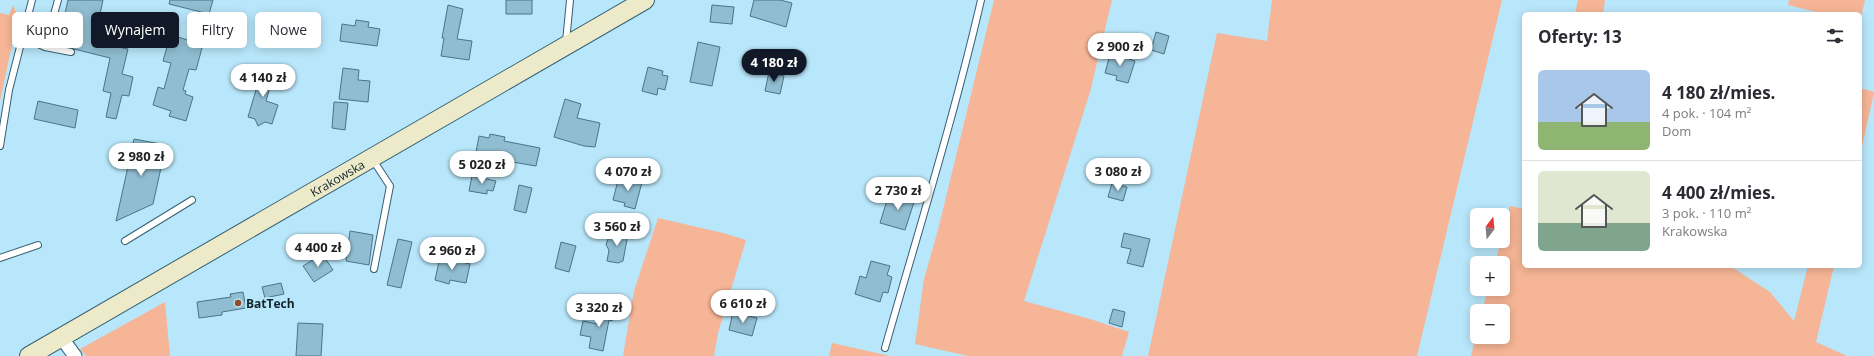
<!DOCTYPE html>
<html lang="pl">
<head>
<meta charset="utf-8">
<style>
	body { margin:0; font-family:"Open Sans",sans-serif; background:#f7f7f7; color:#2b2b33; height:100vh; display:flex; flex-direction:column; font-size:15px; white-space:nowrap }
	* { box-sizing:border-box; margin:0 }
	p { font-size:13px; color:#7c7c81 }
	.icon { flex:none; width:22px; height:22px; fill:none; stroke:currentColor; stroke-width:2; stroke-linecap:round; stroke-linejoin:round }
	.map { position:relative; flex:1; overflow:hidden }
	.drawer { position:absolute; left:1522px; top:12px; width:340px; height:256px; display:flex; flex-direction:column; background:#fff; border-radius:6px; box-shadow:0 2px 10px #0003 }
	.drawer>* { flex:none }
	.guide { position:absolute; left:12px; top:12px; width:380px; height:36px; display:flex; gap:8px }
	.needle { width:26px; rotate:16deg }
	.tools { position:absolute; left:1470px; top:208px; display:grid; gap:8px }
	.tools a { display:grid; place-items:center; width:40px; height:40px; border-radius:6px; background:#fff; box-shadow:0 2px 10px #0003; font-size:20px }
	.price { position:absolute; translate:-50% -34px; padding:0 9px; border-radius:14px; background:#fff; color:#222; font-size:13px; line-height:26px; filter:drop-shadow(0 1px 2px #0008) }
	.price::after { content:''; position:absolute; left:50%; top:24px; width:12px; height:9px; margin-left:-6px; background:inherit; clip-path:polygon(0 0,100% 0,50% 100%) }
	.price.on { background:#111827; color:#fff }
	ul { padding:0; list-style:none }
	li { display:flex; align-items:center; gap:12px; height:100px; padding:0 16px }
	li+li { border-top:1px solid #e1e1e2 }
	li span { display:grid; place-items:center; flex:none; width:112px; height:80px; border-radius:6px; color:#555 }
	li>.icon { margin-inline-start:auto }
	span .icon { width:48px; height:48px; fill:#fffc; stroke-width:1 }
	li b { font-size:17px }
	h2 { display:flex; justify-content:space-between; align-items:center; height:48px; padding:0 16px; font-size:17px }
	.chip { padding:0 14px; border-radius:6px; background:#fff; box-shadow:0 2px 10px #0003; font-size:14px; line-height:36px }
	.chip.on { background:#111827; color:#fff }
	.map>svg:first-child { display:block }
	.green { fill:#f6b596 }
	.building { fill:#90bdd1; stroke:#4a7587 }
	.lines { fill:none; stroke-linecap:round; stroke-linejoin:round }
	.lane-casing { stroke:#366072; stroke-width:8 }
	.street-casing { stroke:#366072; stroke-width:15 }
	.secondary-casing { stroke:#366072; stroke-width:20 }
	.lane { stroke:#fff; stroke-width:6 }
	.street { stroke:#fff; stroke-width:13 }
	.secondary { stroke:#eceac9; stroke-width:18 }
	.poi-dot { fill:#934c27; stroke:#b8e6fa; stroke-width:1.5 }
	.labels { text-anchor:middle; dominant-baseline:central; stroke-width:4; stroke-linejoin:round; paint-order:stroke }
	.street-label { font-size:12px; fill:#13252c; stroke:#b8e6fa }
	.poi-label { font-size:12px; font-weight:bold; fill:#13252c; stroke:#b8e6fa; text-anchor:start }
</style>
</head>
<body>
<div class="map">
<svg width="1874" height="356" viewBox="0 0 1874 356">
	<rect width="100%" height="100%" fill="#b8e6fa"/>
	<path class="green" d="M994 0H1112L1090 92 1024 301 1090 319 1129 332 1122 356H968L915 344 924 279 938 230Z
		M1272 0H1502L1417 356H1148L1217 33 1267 41Z
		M1578 0H1605L1603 14H1575Z
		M1789 0H1865L1860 21V14H1824L1788 5Z
		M13 5 18 17 0 101V13L9 15Z
		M1860 88 1874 92 1860 156Z
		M1510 206 1524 209V266H1730L1770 292 1794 321 1808 266H1834L1816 342 1847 356H1471L1477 332V337H1503V311H1482L1488 289H1503V263H1495L1501 241H1503V232Z
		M658 218 723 233 746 240 718 333 714 356H623L634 291Z
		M165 302 170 356H86L80 349Z
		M832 343 890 356H829Z"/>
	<path class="building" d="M68 0H103L94 42 128 49 122 74 133 77 129 96 122 95 116 119 106 117 111 93 103 91 110 58 58 45Z
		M170 0H213L209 14 169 4Z
		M506 0H532V14H506Z
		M754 0H780L792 3 786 27 750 16Z
		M448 5 463 9 457 39 472 41 469 60 441 56 444 38H442Z
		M712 5 734 7 732 24 710 22Z
		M285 15 305 20 303 26 306 27 300 45 276 38 281 20 284 21Z
		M356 20 369 22 368 27 380 29 377 46 340 41 342 24 355 26Z
		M1156 32 1169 36 1164 54 1151 50Z
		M178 37 197 43 196 46 202 48 196 70 189 69 183 90 186 91 185 94 193 97 186 121 169 116 171 111 153 105 158 87 164 89 171 63 163 61 169 40 176 42Z
		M698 42 720 47 712 86 690 82Z
		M1111 51 1123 54V57L1135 61 1128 83 1116 80 1117 76 1105 73Z
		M256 67 274 73 266 101 278 105 272 124 265 122 258 126 255 119 248 117 258 83 252 81Z
		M648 67 663 71 662 75 668 76 665 90 658 88 657 95 642 91Z
		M343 68 359 70 358 80 370 81 368 102 339 99Z
		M769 72 784 76 780 94 765 91Z
		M565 99 581 104 577 118 600 123 595 147 584 146 554 137Z
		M38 101 78 110 75 128 34 119Z
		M334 102 348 103 345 130 332 128Z
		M490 134 505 137 504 141 540 148 536 166 494 159 495 155 476 152 479 136 489 138Z
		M134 139 166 145 153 204 116 221Z
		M472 176 496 181 493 191 487 190V194L469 191Z
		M619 176 642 182 635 209 624 206 625 203 613 200Z
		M1112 183 1127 187 1123 201 1108 197Z
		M519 185 532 188 526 213 514 210Z
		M901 191 916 196 905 230 880 223 888 197 898 201Z
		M350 231 373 235 369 265 346 261Z
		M614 231 628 234 623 261 618 263 607 261 609 250 606 245 608 239 613 235Z
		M1124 233 1150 239 1143 267 1127 263 1131 249 1121 247Z
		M398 239 412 242 401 288 387 285Z
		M561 242 576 246 569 272 555 268Z
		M322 254 333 270 314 282 303 266Z
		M440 257 470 264 466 283 450 280 449 284 435 280Z
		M871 261 890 266 887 275 892 277 888 293 883 292 880 302 855 294 860 276 866 278Z
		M281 283 284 294 265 298 262 287Z
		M243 292 246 308 222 312V315L199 318 197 302 231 297 230 294Z
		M601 303 615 306 612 321 609 320 603 351 589 348 591 337 580 335 583 321 597 324Z
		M1113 309 1125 312 1122 327 1109 323Z
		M733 312 757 318 752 336 729 330Z
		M298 323 323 324 321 356H296Z"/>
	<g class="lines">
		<defs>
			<path id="lane" d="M23 37 45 47 58 0
				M566 42 570 0
				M45 47 71 52
				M0 146 9 90 32 0
				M373 160 390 186 374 269
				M125 241 192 200
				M0 258 38 245
				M885 348C918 232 954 117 981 0"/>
			<path id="street" d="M61 337 75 356"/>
			<g id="secondary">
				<path id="s1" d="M29 356 645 0"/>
			</g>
		</defs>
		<use href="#lane" class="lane-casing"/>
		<use href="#street" class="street-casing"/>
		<use href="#secondary" class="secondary-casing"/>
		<use href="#lane" class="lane"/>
		<use href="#street" class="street"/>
		<use href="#secondary" class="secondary"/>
	</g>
	<circle class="poi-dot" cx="238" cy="303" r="4"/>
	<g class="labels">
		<g class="street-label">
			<text stroke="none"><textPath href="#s1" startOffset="356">Krakowska</textPath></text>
		</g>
		<g class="poi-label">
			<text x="246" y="303">BatTech</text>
		</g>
	</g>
</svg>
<div class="tools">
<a><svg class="needle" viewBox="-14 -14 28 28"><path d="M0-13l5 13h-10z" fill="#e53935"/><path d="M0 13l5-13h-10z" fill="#7c7c81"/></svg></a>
<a>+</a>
<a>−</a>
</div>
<b class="price" style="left:1120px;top:67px">2 900 zł</b>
<b class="price on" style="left:774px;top:83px">4 180 zł</b>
<b class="price" style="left:263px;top:98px">4 140 zł</b>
<b class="price" style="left:141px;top:177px">2 980 zł</b>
<b class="price" style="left:482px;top:185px">5 020 zł</b>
<b class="price" style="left:628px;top:192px">4 070 zł</b>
<b class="price" style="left:1118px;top:192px">3 080 zł</b>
<b class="price" style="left:898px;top:211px">2 730 zł</b>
<b class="price" style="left:617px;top:247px">3 560 zł</b>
<b class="price" style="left:318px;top:268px">4 400 zł</b>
<b class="price" style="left:452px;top:271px">2 960 zł</b>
<b class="price" style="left:743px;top:324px">6 610 zł</b>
<b class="price" style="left:599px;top:328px">3 320 zł</b>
<div class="guide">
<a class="chip">Kupno</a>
<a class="chip on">Wynajem</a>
<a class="chip">Filtry</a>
<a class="chip">Nowe</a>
</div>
<section class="drawer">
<h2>Oferty: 13<svg class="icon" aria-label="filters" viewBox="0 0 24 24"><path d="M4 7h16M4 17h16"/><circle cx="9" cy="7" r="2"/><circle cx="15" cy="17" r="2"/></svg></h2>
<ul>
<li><span style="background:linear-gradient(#a9c7e8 65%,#8fb573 0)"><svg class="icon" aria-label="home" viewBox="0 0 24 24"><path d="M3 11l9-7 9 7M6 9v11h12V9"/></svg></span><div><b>4 180 zł/mies.</b><p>4 pok. · 104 m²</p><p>Dom</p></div></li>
<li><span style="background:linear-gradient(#dfe7d0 65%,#7fa58c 0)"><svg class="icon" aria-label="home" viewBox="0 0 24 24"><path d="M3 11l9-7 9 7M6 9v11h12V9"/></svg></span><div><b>4 400 zł/mies.</b><p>3 pok. · 110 m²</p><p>Krakowska</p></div></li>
</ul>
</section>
</div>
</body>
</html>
